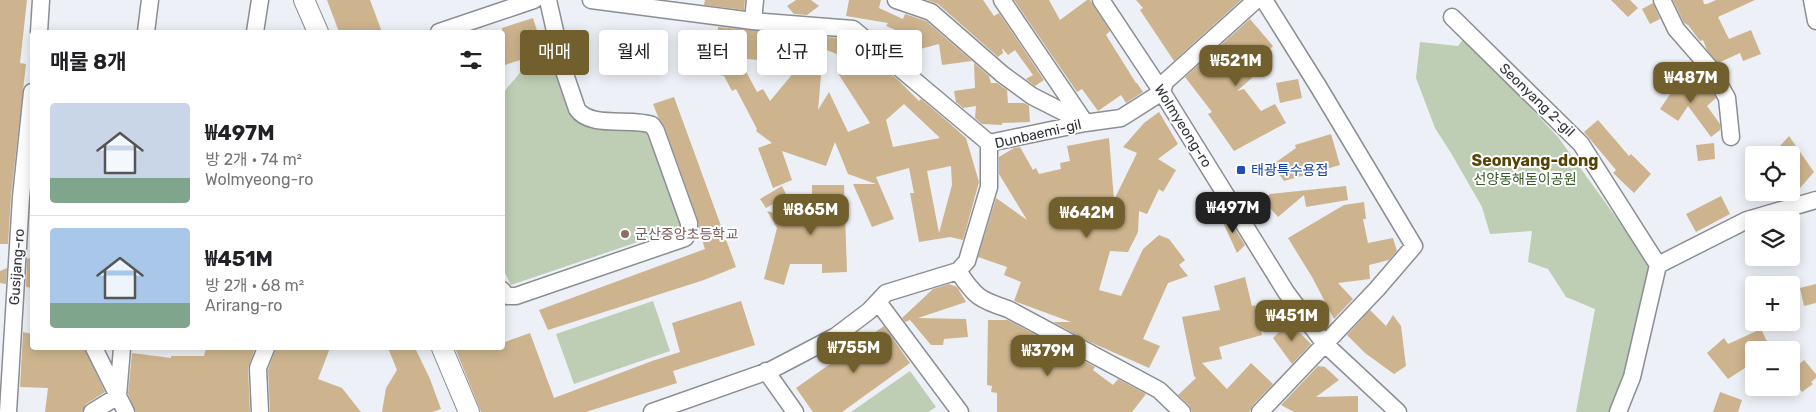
<!DOCTYPE html>
<html lang="ko">
<head>
<meta charset="utf-8">
<style>
	body { margin:0; font-family:Rubik,"Noto Sans KR",sans-serif; background:#f6f6f6; color:#202124; height:100vh; display:flex; flex-direction:column; font-size:19px; white-space:nowrap }
	* { box-sizing:border-box; margin:0 }
	p { font-size:16px; color:#757577 }
	.icon { flex:none; width:28px; height:28px; fill:none; stroke:currentColor; stroke-width:2; stroke-linecap:round; stroke-linejoin:round }
	.map { position:relative; flex:1; overflow:hidden }
	.details { position:absolute; left:30px; top:30px; width:475px; height:320px; display:flex; flex-direction:column; background:#fff; border-radius:5px; box-shadow:0 2px 12px #0003 }
	.details>* { flex:none }
	.hud { position:absolute; left:520px; top:30px; width:475px; height:45px; display:flex; gap:10px }
	.controls { position:absolute; left:1745px; top:146px; display:grid; gap:10px }
	.controls a { display:grid; place-items:center; width:55px; height:55px; border-radius:5px; background:#fff; box-shadow:0 2px 12px #0003; font-size:25px }
	.price { position:absolute; translate:-50% -42px; padding:0 11px; border-radius:10px; background:#715f2e; color:#fff; font-size:16px; line-height:32px; filter:drop-shadow(0 1px 2px #0008) }
	.price::after { content:''; position:absolute; left:50%; top:30px; width:15px; height:11px; margin-left:-8px; background:inherit; clip-path:polygon(0 0,100% 0,50% 100%) }
	.price.current { background:#222; color:#fff }
	ul { padding:0; list-style:none }
	li { display:flex; align-items:center; gap:15px; height:125px; padding:0 20px }
	li+li { border-top:1px solid #e0e0e0 }
	li span { display:grid; place-items:center; flex:none; width:140px; height:100px; border-radius:5px; color:#555 }
	li>.icon { margin-inline-start:auto }
	span .icon { width:60px; height:60px; fill:#fffc; stroke-width:1 }
	li b { font-size:21px }
	h2 { display:flex; justify-content:space-between; align-items:center; height:60px; padding:0 20px; font-size:21px }
	.chip { padding:0 18px; border-radius:5px; background:#fff; box-shadow:0 2px 12px #0003; font-size:18px; line-height:45px }
	.chip.current { background:#715f2e; color:#fff }
	.map>svg:first-child { display:block }
	.green { fill:#bdceb4 }
	.building { fill:#cdb48e; fill-rule:evenodd }
	.lines { fill:none; stroke-linecap:round; stroke-linejoin:round }
	.minor-casing { stroke:#8b8e93; stroke-width:19 }
	.major-casing { stroke:#8b8e93; stroke-width:22 }
	.minor { stroke:#fff; stroke-width:16 }
	.major { stroke:#fff; stroke-width:20 }
	.transit-dot { fill:#1a4fb4; stroke:#fdfdff; stroke-width:2 }
	.education-dot { fill:#8d6e63; stroke:#fdfdff; stroke-width:2 }
	.labels { text-anchor:middle; dominant-baseline:central; stroke-width:4; stroke-linejoin:round; paint-order:stroke }
	.street-label { font-size:14px; fill:#313335; stroke:#fdfdff }
	.transit-label { font-size:14px; fill:#164399; stroke:#fdfdff; text-anchor:start }
	.park-label { font-size:14px; fill:#3a5a25; stroke:#fdfdff }
	.education-label { font-size:14px; fill:#785e54; stroke:#fdfdff; text-anchor:start }
	.quarter-label { font-size:16px; font-weight:bold; fill:#584402; stroke:#fdfdff }
</style>
</head>
<body>
<div class="map">
<svg width="1816" height="412" viewBox="0 0 1816 412">
	<rect width="100%" height="100%" fill="#edf0f6"/>
	<path class="green" d="M1464 38 1558 137 1654 270 1614 412H1576L1595 309 1566 297 1548 269 1528 262 1532 231 1490 234 1482 207 1451 153 1435 128 1416 78 1420 42 1458 46Z
		M524 68 557 74 570 110 573 117 580 122 588 126 597 128 649 132 682 227 511 285 502 267V94Z
		M653 301 670 351 574 384 556 334Z
		M910 371 936 407 928 412H851Z"/>
	<path class="building" d="M0 0H27L20 63 26 64 11 196 8 244H0Z
		M327 0H370L382 32H339Z
		M705 0H745L744 10 704 5Z
		M796 0H811L819 6 807 15 794 14 787 6Z
		M849 0H881L879 8 903 19 905 14 926 21 972 61 942 65 939 44 909 52 905 34 886 26 888 23 846 16Z
		M927 0H983L994 16 999 13 1044 80 1035 86 1026 79 1033 75 1015 50 1008 55 1002 48 1003 53 998 57 938 4Z
		M1014 0H1049L1060 20 1087 0H1090L1110 31 1106 35 1136 83H1137L1143 92 1126 103 1121 95 1098 111 1082 89 1077 92Z
		M1136 0H1241L1174 61 1140 10 1143 8Z
		M1611 0H1630L1638 8 1628 17Z
		M1673 0H1703L1704 4H1707L1716 0H1755L1718 17 1729 39 1751 30 1761 54 1743 61 1740 53 1718 63 1707 50 1703 40 1700 41 1688 25 1684 23Z
		M1653 3 1660 19 1650 24 1642 9Z
		M533 18 544 52 502 66V28Z
		M1250 19 1273 46 1255 63 1261 70 1237 91 1244 89 1261 111 1275 104 1286 123 1234 151 1208 114 1212 112 1185 77Z
		M718 27 849 39 898 80 919 101 921 99 947 121 966 138 979 182 963 240 950 237 919 242 910 193H914L909 168 876 177 894 219 872 227 853 184H876L848 174 835 142 826 166 782 151 792 180 773 188 758 148 772 143 756 131 757 129 736 89 732 91 724 76 717 74V70L708 68 711 49 717 50ZM819 44 822 48 849 59 839 75 870 123 848 132 829 92 818 110 821 76 809 50ZM739 58 800 65 770 101 763 89 757 92ZM904 104 940 138 893 147 886 120ZM951 166 952 185 939 233 927 171Z
		M974 63 989 76 991 83H997L1007 90 1008 103H1024L1029 106 1030 122 1002 123V125L982 124 975 118 976 106 963 108 956 102 954 91 975 88Z
		M1678 73 1699 93 1708 85 1716 98 1707 106 1720 124V130L1711 137 1688 106 1678 121 1660 109 1675 87 1669 82Z
		M1298 79 1302 98 1280 103 1276 83Z
		M674 97 736 267 704 280 548 330 539 310 705 249 699 231 698 220 665 128 658 117 653 104Z
		M1159 112 1178 144 1158 159 1176 170 1163 192 1159 189 1147 214 1139 211 1138 232 1128 252 1110 251 1099 290 1121 296 1143 249 1159 235 1169 239 1185 260 1179 265 1188 276 1168 283 1143 339 1160 346 1149 368 1090 342 1053 322H1071L1014 301 1021 282 1004 275 1007 267 978 257 996 198 1027 220 999 174V157L1014 148 1020 147 1033 170 1036 168 1039 174 1061 169 1060 163 1070 161 1067 146 1109 138 1114 200 1137 153 1123 147 1144 123Z
		M1598 120 1629 156 1631 154 1651 174 1634 193 1613 173 1616 170 1584 132Z
		M1331 134 1340 165 1284 181 1272 165 1296 148 1295 145Z
		M1789 136 1814 172 1800 188H1791V155H1772Z
		M1714 143 1715 159 1698 161 1696 145Z
		M812 185H844L847 272 822 273V264H790L784 285 764 279 777 228 767 211 807 221V204H812Z
		M782 186 787 196 766 208 760 199Z
		M1346 186 1348 200 1306 207 1304 195 1278 217 1263 200 1270 194Z
		M1721 196 1730 214 1696 232 1686 214Z
		M1364 202 1366 219H1363L1368 243 1393 238 1397 251 1389 260 1369 265 1370 279 1338 283 1353 299 1334 319 1312 277 1288 238 1344 205Z
		M1226 215 1245 245 1237 253 1221 218Z
		M32 257V288L26 287 27 259Z
		M7 268 6 284 0 283V271Z
		M1245 277 1252 306 1255 305 1262 335 1219 347 1222 359 1202 363 1227 389 1251 363 1273 384 1253 405 1249 412H1192L1189 405 1178 395 1196 378 1194 376 1182 317 1220 310 1214 286Z
		M949 284 957 287 966 302 918 318 966 319 968 337 944 339 943 345H931L910 320 905 322 902 318 933 289Z
		M1816 284V303L1804 306 1800 288Z
		M741 301 755 345 673 371 677 383 586 412H481L455 348H502V343L530 333 554 398 652 361 680 352 672 323Z
		M1370 310 1386 326 1393 315 1401 326 1406 366 1394 374 1365 353 1347 335Z
		M988 320H1008L1095 367 1093 370 1113 385 1118 379 1146 394 1132 412H997V393L991 392 992 386 987 385Z
		M1289 322 1311 344 1292 364 1273 338Z
		M884 326 910 363 842 412H813L796 388Z
		M1761 329 1771 350H1754V362L1728 379 1707 353 1724 338 1728 344Z
		M23 332 32 334V348H84L105 392 86 404 82 412H45L48 388 20 387Z
		M206 348H255L248 368 250 412H136L128 394 132 353 171 358V356H204Z
		M276 348H330L318 379 342 388 361 412H270L268 370Z
		M388 348H415L430 379 441 409 432 412H382L386 388 397 370Z
		M1804 360 1816 374V378L1811 382 1813 384 1802 392 1791 378V371Z
		M1318 366 1325 367 1339 380 1316 397 1358 396V412H1294L1281 405Z
		M1720 392 1742 400 1738 412H1713Z"/>
	<g class="lines">
		<defs>
			<path id="minor" d="M591 0 753 21 853 29 989 143
				M896 0 931 12 1002 74 1032 96 1085 123
				M1002 0 1084 121
				M1101 0 1162 92 1286 292 1324 343 1398 412
				M1662 0 1676 29 1710 68 1727 98 1731 137
				M1812 0 1816 21
				M1452 17 1581 144 1658 265 1632 377 1618 412
				M753 21 755 0
				M39 32 41 0
				M146 32 150 0
				M255 32 260 0
				M439 32 534 0
				M989 143 1085 123 1121 118 1162 92 1165 82 1256 0
				M1658 265 1747 220 1816 200
				M958 271C975 297 980 300 1008 309L1159 390 1182 412
				M502 290 507 296H516L685 238 689 231V223L656 131 652 125C632 117 590 129 577 109L564 71 548 0
				M878 302 960 412
				M94 348 126 412
				M766 371 795 412
				M8 412 21 197 32 92
				M92 412 118 396 122 348
				M260 412 258 368 266 348
				M652 412 771 370 836 336 869 311 886 293 958 271 967 261 989 187V143
				M1260 412 1377 289 1414 246 1318 86 1264 0"/>
			<path id="major" d="M304 0 318 32
				M442 348 469 412"/>
		</defs>
		<use href="#minor" class="minor-casing"/>
		<use href="#major" class="major-casing"/>
		<use href="#minor" class="minor"/>
		<use href="#major" class="major"/>
	</g>
	<rect class="transit-dot" x="1236" y="165" width="10" height="10" rx="2.5"/>
	<circle class="education-dot" cx="625" cy="234" r="5"/>
	<g class="labels">
		<g class="street-label">
			<text transform="translate(1537 100) rotate(44)">Seonyang 2-gil</text>
			<text transform="translate(1183 126) rotate(58)">Wolmyeong-ro</text>
			<text transform="translate(1038 134) rotate(-13)">Dunbaemi-gil</text>
			<text transform="translate(17 267) rotate(-86)">Gusijang-ro</text>
		</g>
		<g class="transit-label">
			<text x="1251" y="170">태광특수용접</text>
		</g>
		<g class="park-label">
			<text x="1525" y="179">선양동해돋이공원</text>
		</g>
		<g class="education-label">
			<text x="635" y="234">군산중앙초등학교</text>
		</g>
		<g class="quarter-label">
			<text x="1535" y="160">Seonyang-dong</text>
		</g>
	</g>
</svg>
<div class="controls">
<a><svg class="icon" aria-label="locate" viewBox="0 0 24 24"><circle cx="12" cy="12" r="6"/><path d="M12 2v4M12 18v4M2 12h4M18 12h4"/></svg></a>
<a><svg class="icon" aria-label="layers" viewBox="0 0 24 24"><path d="M12 4l9 5-9 5-9-5zM3 14l9 5 9-5"/></svg></a>
<a>+</a>
<a>−</a>
</div>
<b class="price" style="left:1236px;top:87px">₩521M</b>
<b class="price" style="left:1691px;top:104px">₩487M</b>
<b class="price current" style="left:1233px;top:234px">₩497M</b>
<b class="price" style="left:811px;top:236px">₩865M</b>
<b class="price" style="left:1087px;top:239px">₩642M</b>
<b class="price" style="left:1292px;top:342px">₩451M</b>
<b class="price" style="left:854px;top:374px">₩755M</b>
<b class="price" style="left:1048px;top:377px">₩379M</b>
<div class="hud">
<a class="chip current">매매</a>
<a class="chip">월세</a>
<a class="chip">필터</a>
<a class="chip">신규</a>
<a class="chip">아파트</a>
</div>
<section class="details">
<h2>매물 8개<svg class="icon" aria-label="filters" viewBox="0 0 24 24"><path d="M4 7h16M4 17h16"/><circle cx="9" cy="7" r="2"/><circle cx="15" cy="17" r="2"/></svg></h2>
<ul>
<li><span style="background:linear-gradient(#c9d6e8 75%,#7fa58c 0)"><svg class="icon" aria-label="home" viewBox="0 0 24 24"><path d="M3 11l9-7 9 7M6 9v11h12V9"/></svg></span><div><b>₩497M</b><p>방 2개 · 74 m²</p><p>Wolmyeong-ro</p></div></li>
<li><span style="background:linear-gradient(#a9c7e8 75%,#7fa58c 0)"><svg class="icon" aria-label="home" viewBox="0 0 24 24"><path d="M3 11l9-7 9 7M6 9v11h12V9"/></svg></span><div><b>₩451M</b><p>방 2개 · 68 m²</p><p>Arirang-ro</p></div></li>
</ul>
</section>
</div>
</body>
</html>
